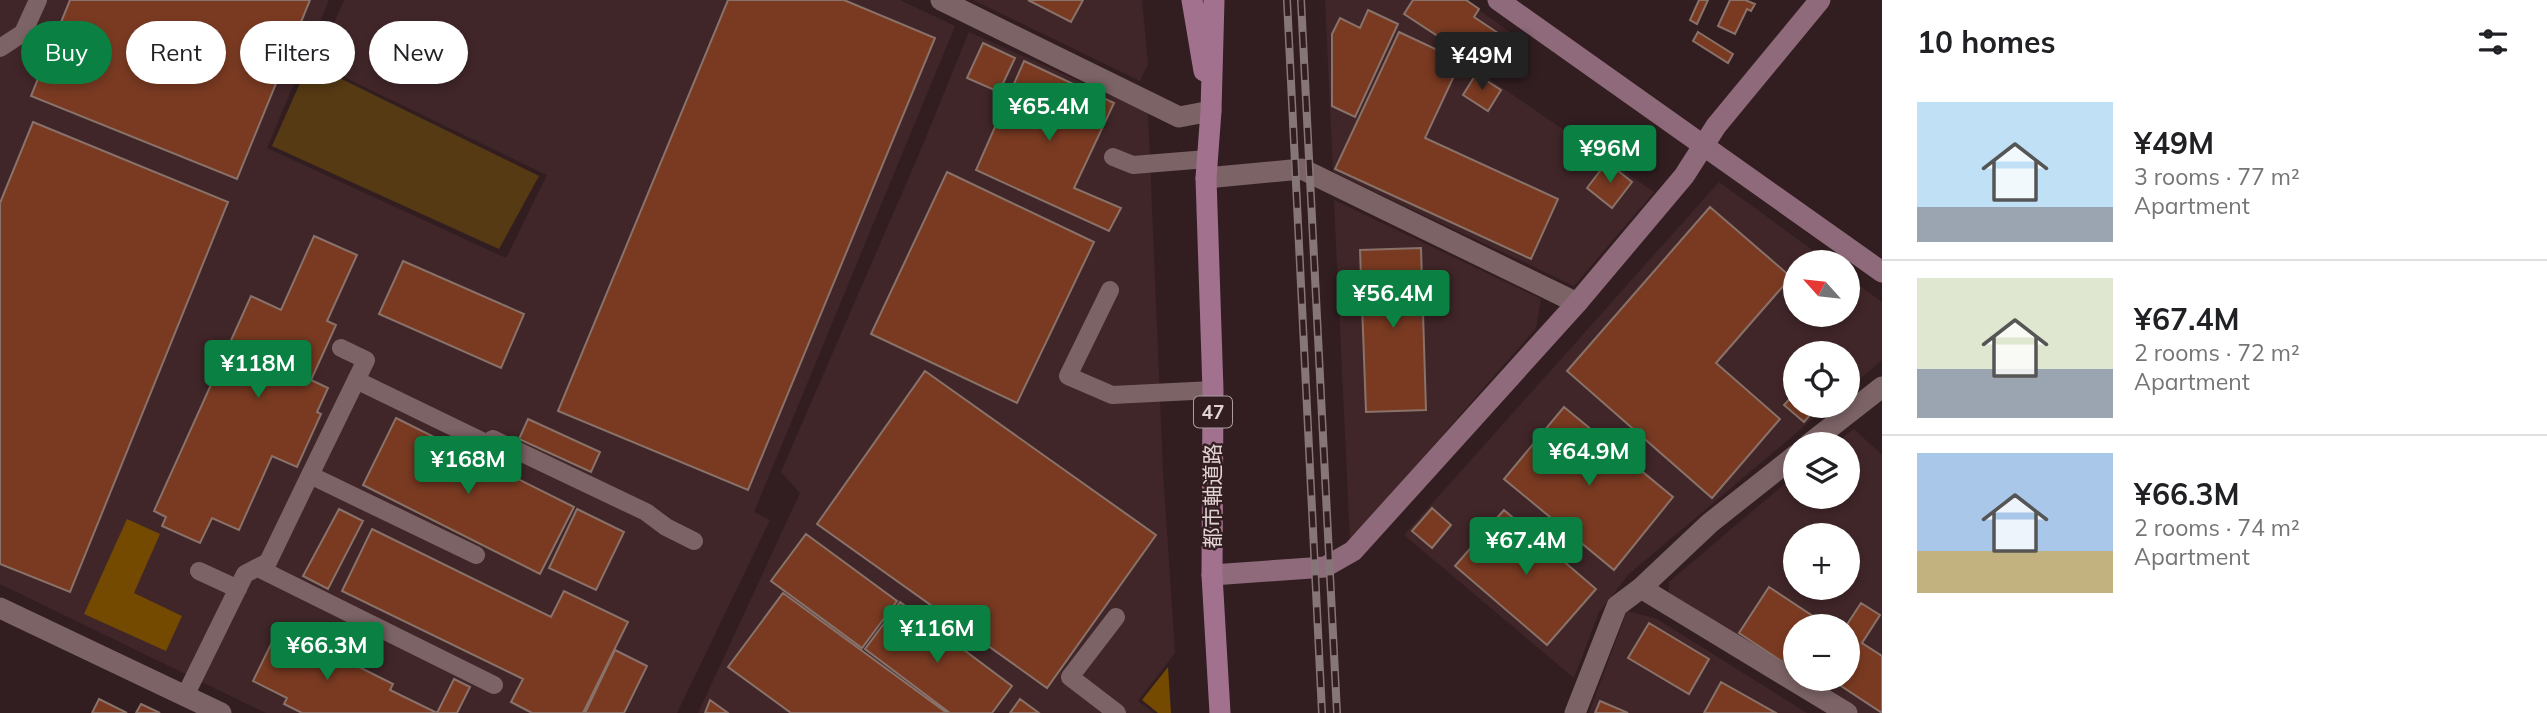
<!DOCTYPE html>
<html lang="en">
<head>
<meta charset="utf-8">
<style>
	body { margin:0; font-family:Mulish,"Noto Sans JP",sans-serif; background:#f2f2f2; color:#202124; height:100vh; display:flex; flex-direction:column; font-size:26px; white-space:nowrap }
	* { box-sizing:border-box; margin:0 }
	p { font-size:23px; color:#757577 }
	.icon { flex:none; width:38px; height:38px; fill:none; stroke:currentColor; stroke-width:2; stroke-linecap:round; stroke-linejoin:round }
	.map { position:relative; flex:1; overflow:hidden }
	.side { display:flex; flex-direction:column; background:#fff; width:665px }
	.side>* { flex:none }
	.guide { position:absolute; left:21px; top:21px; width:665px; height:63px; display:flex; gap:14px }
	.needle { width:46px; rotate:297deg }
	.tools { position:absolute; left:1783px; top:250px; display:grid; gap:14px }
	.tools a { display:grid; place-items:center; width:77px; height:77px; border-radius:50%; background:#fff; box-shadow:0 4px 10px #0003; font-size:35px }
	.price { position:absolute; translate:-50% -60px; padding:0 16px; border-radius:7px; background:#0b8043; color:#fff; font-size:23px; line-height:46px; filter:drop-shadow(0 2px 4px #0008) }
	.price::after { content:''; position:absolute; left:50%; top:42px; width:21px; height:16px; margin-left:-10px; background:inherit; clip-path:polygon(0 0,100% 0,50% 100%) }
	.price.selected { background:#222; color:#fff }
	ul { padding:0; list-style:none }
	li { display:flex; align-items:center; gap:21px; height:175px; padding:0 35px }
	li+li { border-top:2px solid #e0e0e0 }
	li span { display:grid; place-items:center; flex:none; width:196px; height:140px; border-radius:0px; color:#555 }
	li>.icon { margin-inline-start:auto }
	span .icon { width:84px; height:84px; fill:#fffc; stroke-width:1 }
	li b { font-size:30px }
	h2 { display:flex; justify-content:space-between; align-items:center; height:84px; padding:0 35px; font-size:30px }
	.pill { padding:0 24px; border-radius:32px; background:#fff; box-shadow:0 4px 10px #0003; font-size:24px; line-height:63px }
	.pill.selected { background:#0b8043; color:#fff }
	main { display:flex; flex:1; min-height:0 }
	.map>svg:first-child { display:block }
	.built { fill:#402629; fill-rule:evenodd }
	.green { fill:#563a13 }
	.forest { fill:#744a00 }
	.building { fill:#7a3a22; stroke:#897269; stroke-width:2 }
	.lines { fill:none; stroke-linecap:round; stroke-linejoin:round }
	.lane { stroke:#7c6366; stroke-width:18 }
	.street { stroke:#7c6366; stroke-width:21 }
	.secondary { stroke:#8f6a7a; stroke-width:21 }
	.primary { stroke:#a2718e; stroke-width:21 }
	.rail-casing { stroke:#877678; stroke-width:8 }
	.rail { stroke:#321e21; stroke-width:5; stroke-dasharray:16; stroke-linecap:butt }
	.labels { text-anchor:middle; dominant-baseline:central; stroke-width:5; stroke-linejoin:round; paint-order:stroke }
	.shield { fill:#321e21; stroke:#ac9d9e; stroke-width:2 }
	.shield-label { font-size:19px; font-weight:bold; fill:#e1d3d4 }
	.street-label { font-size:21px; fill:#e1d3d4; stroke:#321e21 }
</style>
</head>
<body>
<main>
<div class="map">
<svg width="1882" height="713" viewBox="0 0 1882 713">
	<rect width="100%" height="100%" fill="#321e21"/>
	<path class="built" d="M0 0H329L267 148 506 258 547 175 317 64 344 0H900L955 26 754 512 770 520 677 713H266L0 584Z
		M973 0H1142L1148 64 1140 81Z
		M1325 0H1465L1510 32 1481 73 1654 192 1574 286 1333 172Z
		M969 32 1148 112 1163 471 1175 653 1138 701 1154 713H698L800 493 781 472 919 154Z
		M1719 182 1829 262H1796V315H1848V277L1882 302V360L1848 389V354H1796V406H1828L1629 574 1599 612 1574 678 1404 535Z
		M1334 200 1541 299 1536 328 1350 541Z
		M1854 429 1882 455V713H1859L1800 679H1848V626H1796L1795 676 1669 594V582L1795 475 1796 497H1848V444H1834ZM1796 536H1848V588H1796Z
		M1627 611 1657 619 1807 713H1589Z"/>
	<path class="green" d="M309 63 539 176 499 249 272 146Z"/>
	<path class="forest" d="M127 519 160 534 134 593 182 616 166 651 84 614Z
		M1168 667 1171 713H1158L1142 700Z"/>
	<path class="building" d="M70 0H310L237 179 31 96Z
		M728 0H844L935 38 748 490 558 411Z
		M1028 0H1083L1071 22Z
		M1413 0H1466L1479 9 1474 17 1498 33 1479 63 1404 14Z
		M1699 0H1708L1697 24 1690 20Z
		M1730 0H1745L1755 4 1751 11 1747 9 1735 34 1718 26Z
		M1368 10 1398 24 1355 117 1332 106V34L1340 18 1360 28Z
		M1399 32 1461 61 1425 138 1558 199 1531 259 1335 169Z
		M1698 32 1733 54 1728 63 1693 41Z
		M983 43 1015 58 999 92 967 78Z
		M1024 61 1114 103 1074 188 1121 208 1109 231 976 170Z
		M1476 74 1501 90 1488 111 1463 95Z
		M33 122 228 202 70 592 0 564V203Z
		M1607 162 1632 182 1612 208 1587 188Z
		M947 172 1094 242 1017 403 871 334Z
		M1710 207 1791 277 1716 363 1780 419 1712 498 1567 371Z
		M314 236 357 255 327 321 336 325 311 380 328 388 317 412 321 414 297 467 272 456 239 530 212 518 200 543 162 526 166 517 154 511 251 296 281 310Z
		M1421 248 1426 410 1366 412 1360 250Z
		M403 261 524 314 501 368 379 314Z
		M925 371 1156 535 1047 688 817 524Z
		M1796 392V406H1818L1804 422 1784 405Z
		M1564 407 1673 497 1614 570 1504 479Z
		M396 418 574 507 540 574 363 485Z
		M528 419 600 452 591 472 519 439Z
		M1432 508 1451 525 1432 548 1412 531Z
		M339 509 363 521 328 589 303 576Z
		M577 509 624 532 596 590 549 568Z
		M1504 510 1596 589 1547 645 1455 566Z
		M372 529 551 617 564 591 628 622 583 713H532L511 702 523 679 342 591Z
		M806 534 897 601 862 648 771 581Z
		M1769 587 1825 624 1824 626H1796L1795 670 1739 633Z
		M783 593 947 713H791L728 667Z
		M900 602 1012 686 992 713H950L865 649Z
		M1861 603 1880 615 1862 643 1882 656V713L1835 682 1837 679H1848L1850 659 1848 626H1846Z
		M1649 623 1709 659 1689 694 1628 658Z
		M276 634 314 652 321 639 339 648 335 655 393 684 390 690 437 713H302L284 704 287 698 253 681Z
		M615 650 647 666 624 713H585Z
		M454 679 470 687 457 713H437Z
		M1721 682 1776 713H1704Z
		M99 699 127 713H92Z
		M1020 699 1039 713H1010Z
		M710 700 728 713H705Z
		M1600 701 1628 713H1595Z
		M141 704 160 713H136Z"/>
	<g class="lines">
		<path class="lane" d="M0 48 23 33 38 0
			M1113 157 1133 165 1207 159
			M1110 290 1068 376 1112 395 1213 390
			M356 380 486 443 493 439 646 512 666 527 694 541
			M310 475 366 360 341 348
			M258 568 494 685
			M199 571 238 589
			M1116 617 1070 677 1117 713
			M185 696 245 574 268 562 310 475 476 555"/>
		<path class="street" d="M941 0 1179 117 1211 111
			M1206 178 1302 169 1577 303
			M1809 444 1882 387
			M1641 588 1847 713
			M0 608 221 713
			M1575 713 1617 606 1641 588 1710 523 1796 455"/>
		<path class="secondary" d="M1498 0 1882 272
			M1212 575 1325 567 1353 551 1577 303 1684 176 1716 126 1820 0"/>
		<path class="primary" d="M1192 0 1204 71
			M1214 0 1211 111 1206 178 1213 390 1212 575 1220 713"/>
		<defs>
			<path id="rail" d="M1287 0 1322 713
				M1301 0 1337 713"/>
		</defs>
		<use href="#rail" class="rail-casing"/>
		<use href="#rail" class="rail"/>
	</g>
	<g class="labels">
		<rect class="shield" x="1194" y="396.5" width="38" height="31" rx="5"/>
		<g class="shield-label">
			<text x="1213" y="412">47</text>
		</g>
		<g class="street-label">
			<text transform="translate(1212 496) rotate(-90)">都市軸道路</text>
		</g>
	</g>
</svg>
<div class="tools">
<a><svg class="needle" viewBox="-14 -14 28 28"><path d="M0-13l5 13h-10z" fill="#e53935"/><path d="M0 13l5-13h-10z" fill="#757577"/></svg></a>
<a><svg class="icon" aria-label="locate" viewBox="0 0 24 24"><circle cx="12" cy="12" r="6"/><path d="M12 2v4M12 18v4M2 12h4M18 12h4"/></svg></a>
<a><svg class="icon" aria-label="layers" viewBox="0 0 24 24"><path d="M12 4l9 5-9 5-9-5zM3 14l9 5 9-5"/></svg></a>
<a>+</a>
<a>−</a>
</div>
<b class="price selected" style="left:1482px;top:92px">¥49M</b>
<b class="price" style="left:1049px;top:143px">¥65.4M</b>
<b class="price" style="left:1610px;top:185px">¥96M</b>
<b class="price" style="left:1393px;top:330px">¥56.4M</b>
<b class="price" style="left:258px;top:400px">¥118M</b>
<b class="price" style="left:1589px;top:488px">¥64.9M</b>
<b class="price" style="left:468px;top:496px">¥168M</b>
<b class="price" style="left:1526px;top:577px">¥67.4M</b>
<b class="price" style="left:937px;top:665px">¥116M</b>
<b class="price" style="left:327px;top:682px">¥66.3M</b>
<div class="guide">
<a class="pill selected">Buy</a>
<a class="pill">Rent</a>
<a class="pill">Filters</a>
<a class="pill">New</a>
</div>
</div>
<section class="side">
<h2>10 homes<svg class="icon" aria-label="filters" viewBox="0 0 24 24"><path d="M4 7h16M4 17h16"/><circle cx="9" cy="7" r="2"/><circle cx="15" cy="17" r="2"/></svg></h2>
<ul>
<li><span style="background:linear-gradient(#bfe0f5 75%,#9aa5b1 0)"><svg class="icon" aria-label="home" viewBox="0 0 24 24"><path d="M3 11l9-7 9 7M6 9v11h12V9"/></svg></span><div><b>¥49M</b><p>3 rooms · 77 m²</p><p>Apartment</p></div></li>
<li><span style="background:linear-gradient(#dfe7d0 65%,#9aa5b1 0)"><svg class="icon" aria-label="home" viewBox="0 0 24 24"><path d="M3 11l9-7 9 7M6 9v11h12V9"/></svg></span><div><b>¥67.4M</b><p>2 rooms · 72 m²</p><p>Apartment</p></div></li>
<li><span style="background:linear-gradient(#a9c7e8 70%,#c2b280 0)"><svg class="icon" aria-label="home" viewBox="0 0 24 24"><path d="M3 11l9-7 9 7M6 9v11h12V9"/></svg></span><div><b>¥66.3M</b><p>2 rooms · 74 m²</p><p>Apartment</p></div></li>
</ul>
</section>
</main>
</body>
</html>
